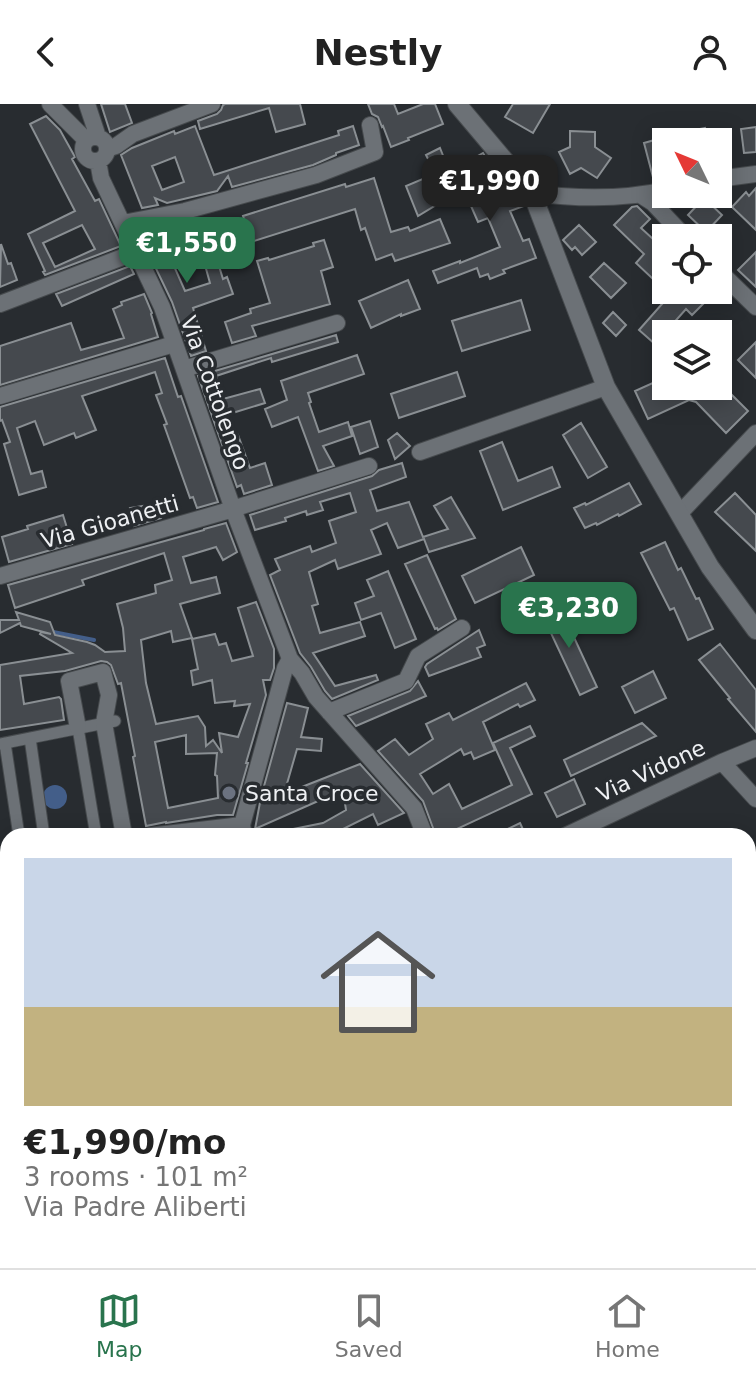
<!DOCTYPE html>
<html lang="en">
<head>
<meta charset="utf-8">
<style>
	body { margin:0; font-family:"DejaVu Sans",sans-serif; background:#f2f2f2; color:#222; height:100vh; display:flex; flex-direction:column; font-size:30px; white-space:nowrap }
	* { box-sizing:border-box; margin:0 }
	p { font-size:26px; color:#767676 }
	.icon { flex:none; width:44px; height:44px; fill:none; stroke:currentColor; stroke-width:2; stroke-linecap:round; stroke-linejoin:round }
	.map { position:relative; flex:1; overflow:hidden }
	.panel { position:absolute; left:0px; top:724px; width:756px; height:440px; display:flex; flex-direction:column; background:#fff; border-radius:24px 24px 0 0; box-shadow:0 4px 20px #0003 }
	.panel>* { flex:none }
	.needle { width:52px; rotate:313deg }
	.buttons { position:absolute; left:652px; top:24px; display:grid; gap:16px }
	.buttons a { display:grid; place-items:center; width:80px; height:80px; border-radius:0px; background:#fff; box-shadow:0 4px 20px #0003; font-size:40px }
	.price { position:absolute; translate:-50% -68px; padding:0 18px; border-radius:16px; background:#29744d; color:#fff; font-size:26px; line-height:52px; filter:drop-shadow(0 2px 4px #0008) }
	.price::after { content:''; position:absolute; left:50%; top:48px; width:24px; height:18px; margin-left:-12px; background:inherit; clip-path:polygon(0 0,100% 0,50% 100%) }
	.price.current { background:#222; color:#fff }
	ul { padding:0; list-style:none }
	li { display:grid; align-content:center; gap:16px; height:424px; padding:0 24px }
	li+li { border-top:2px solid #e0e0e0 }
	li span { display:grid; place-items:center; height:248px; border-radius:0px; color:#555 }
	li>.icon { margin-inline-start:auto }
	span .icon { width:144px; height:144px; fill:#fffc; stroke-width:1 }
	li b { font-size:34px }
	header { display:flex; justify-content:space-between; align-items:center; height:104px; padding:0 24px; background:#fff; font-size:36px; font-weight:700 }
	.tabs { display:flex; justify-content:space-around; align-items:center; height:112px; border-top:2px solid #e0e0e0; background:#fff; font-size:22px; color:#767676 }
	.tabs a { display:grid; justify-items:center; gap:4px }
	.tabs .current { color:#29744d }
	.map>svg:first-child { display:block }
	.water { fill:#435e89 }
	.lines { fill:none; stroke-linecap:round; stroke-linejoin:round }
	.stream { stroke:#435e89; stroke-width:4 }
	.building { fill:#45494e; stroke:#8a8f93; stroke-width:2; fill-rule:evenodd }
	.service-casing { stroke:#464a4d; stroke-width:10 }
	.pedestrian-casing { stroke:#464a4d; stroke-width:13 }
	.minor-casing { stroke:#464a4d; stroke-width:18 }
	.tertiary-casing { stroke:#464a4d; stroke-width:20 }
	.service { stroke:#6c7176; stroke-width:8 }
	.pedestrian { stroke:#6c7176; stroke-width:11 }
	.minor { stroke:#6c7176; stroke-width:16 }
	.tertiary { stroke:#6c7176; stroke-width:18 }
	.worship-dot { fill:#6b7280; stroke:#282c30; stroke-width:3 }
	.labels { text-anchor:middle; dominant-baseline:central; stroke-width:7; stroke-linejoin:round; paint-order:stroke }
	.street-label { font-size:22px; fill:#eef0f3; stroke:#282c30 }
	.poi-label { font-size:22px; fill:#eef0f3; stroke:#282c30; text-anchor:start }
</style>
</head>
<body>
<header><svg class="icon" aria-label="back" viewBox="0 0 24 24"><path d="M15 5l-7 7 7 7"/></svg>Nestly<svg class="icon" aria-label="person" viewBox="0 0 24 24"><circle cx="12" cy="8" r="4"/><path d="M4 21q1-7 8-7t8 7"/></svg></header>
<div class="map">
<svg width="756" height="1164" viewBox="0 0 756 1164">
	<rect width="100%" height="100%" fill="#282c30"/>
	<path class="water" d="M43 693a12 12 0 1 1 24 0a12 12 0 1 1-24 0Z"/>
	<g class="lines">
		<path class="stream" d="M53 528 94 536
			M79 1164 81 1156"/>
	</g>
	<path class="building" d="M101 0H125L132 19 110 28Z
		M225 0H300L305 20 276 28 269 4 200 25 198 17 217 10 221 6 223 1Z
		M368 0H394L398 10 423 0H435L443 20 408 34 409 36 391 43 383 22 382 23 378 13 372 10Z
		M513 0H550L533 29 505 13Z
		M46 12 60 26 75 53 72 55 95 97 99 95 121 142 45 171 43 168 45 167 28 130 75 107 30 20ZM82 121 95 145 55 163 43 139Z
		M195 22 214 71 339 31 338 27 353 22 359 41 336 49V51L313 61 232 83 228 72 217 87 167 99 155 94 158 101 142 104 121 51 132 44 174 27 175 30ZM175 53 184 78 162 86 152 62Z
		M756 23V48L744 49 741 25Z
		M705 24 708 38H693L690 27Z
		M570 27 595 28V43L611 54 597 74 581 64 570 70 559 48 570 43Z
		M658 35 660 43 666 41V74L654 77 644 39Z
		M440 44 446 59 433 65 426 51Z
		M483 49 503 80 506 79 521 94 524 102 510 107 523 137 529 135 536 154 503 166 505 169 490 175 488 170 480 173 477 164 438 179 433 167 460 157V159L500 143 488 114 478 118 471 102 492 94 483 73 456 89 446 70Z
		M374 74 391 128 408 123 410 127 440 115 450 139 395 157 392 150 376 156 365 124 361 126 355 105 251 138 243 112 345 80 346 83Z
		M425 74 436 101 418 112 406 82Z
		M756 84V126L732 103 746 88 749 92Z
		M704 94 722 111 706 128 688 111Z
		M637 102 650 115 641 124 666 147V186H717L692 211 686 205 655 240 639 226 670 191 636 159 644 150 614 121 632 103Z
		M579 121 596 138 582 151 575 143 572 146 563 136Z
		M167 122 168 124 159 128 185 187 210 179 198 136 210 133 223 175 227 173 233 190 193 204 206 247 191 252 172 198 138 127Z
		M324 136 333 163 321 167 330 200 252 222 256 232 232 239 225 218 251 209 250 205 270 199 257 157 268 154 269 156 314 142 313 139Z
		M1 140 8 160 11 159 17 176 0 183Z
		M756 148V183L738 166Z
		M604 159 626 179 611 194 590 173Z
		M130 162 134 170 62 202 56 190Z
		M408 176 420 205 401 212V210L371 224 359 197Z
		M144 190 152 209 151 210 158 233 0 281V242L71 219 81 246 124 234 113 205 122 201 121 198Z
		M521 196 530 226 462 247 452 217Z
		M613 208 626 221 616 232 603 219Z
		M336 231 338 238 272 258 271 254 216 272 223 295 260 285 265 299 226 311 234 332 238 331 250 364 265 359 272 381 244 390 241 381 237 383 198 272Z
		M756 238V274L738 256Z
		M357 251 364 270 308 289 311 298 309 299 319 328 348 318 352 332 323 342 334 362 318 367 298 313 272 323 265 305 287 296 281 277Z
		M165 254 178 293 181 292 218 398 197 404 193 393 190 394 164 321 167 320 156 291 162 289 155 268 82 292 96 326 76 334 74 329 44 341 35 317 17 324 31 370 42 367 46 383 19 391 4 340 10 338 2 316 0 317V303Z
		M457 268 465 292 399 314 391 290Z
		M666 273V282H723L748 307 726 329 696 298 689 296 648 315 635 287Z
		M370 317 378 343 360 350 351 323Z
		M581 319 607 363 588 374 563 331Z
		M397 329 410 342 395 355 388 336Z
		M502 338 518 377 552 363 560 383 503 406 480 347Z
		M402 359 406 373 370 386 377 407 409 398 423 433 448 425 434 402 451 393 475 434 429 448 424 435 398 444 387 419 371 426 381 450 338 465 335 456 309 468 318 500 312 502 320 529 360 518 365 532 313 549 335 582 376 571 378 576 332 595 325 587 311 563 300 549 270 471 280 466 275 455 310 442 312 448 336 439 329 417 356 408 350 389 320 398 323 406 307 411 306 407 285 414 286 417 255 426 250 411 372 372 379 366Z
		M629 379 641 400 619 412 618 410 597 421 596 419 585 424 574 404 585 399 586 401Z
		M735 389 756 411V447L715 408Z
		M143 402 144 407 153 405 154 411 160 410 161 414 134 422 130 404Z
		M63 411 72 440 9 458 2 433 28 425 27 422Z
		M226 419 237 448 223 456 216 443 183 453 191 479 216 473 220 489 180 500 192 534 173 538 171 527 141 536 146 579 156 620 198 612 205 623 206 642 213 636 222 649 219 629 238 633 250 600 234 602 235 597 215 599 212 576 193 581 191 567 198 565 192 535 215 530 219 541 226 539 232 557 253 552 238 504 256 498 274 545V564L270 576H263L266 591 246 659H248L233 711H217L166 719V718L146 722 133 653 135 652 121 579 118 580 111 561 107 558 101 557 65 567 20 572 24 600 59 593 61 595 64 616 0 626V561L72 549 40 530 41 528 51 530 21 522 20 519 0 529V516H19L16 508 50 518 55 531 87 538 95 541 105 548 125 547 123 524 117 500 156 489 155 481 172 476 164 449 82 476 84 481 15 504 8 481 204 426V425ZM186 631V650L217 649 215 671 217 672 218 694 168 704 155 638Z
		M665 438 678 466 681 464 696 495 699 494 713 525 688 536 674 504 670 506 641 449Z
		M521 443 534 471 475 499 462 472Z
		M427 451 456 515 438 526 437 524 435 525 405 460Z
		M388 467 416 535 395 544 381 509 361 516 355 499 374 492 367 476Z
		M559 501 597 583 580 591 542 510Z
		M479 526 485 541 477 544 481 553 429 572 425 563 427 560Z
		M720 540 756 586V628L728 595 730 594 699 556Z
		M653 567 666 594 635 609 622 583Z
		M418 577 426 592 356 622 348 612 410 587Z
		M526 579 535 596 520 603 518 600 483 618 495 646 474 655 471 648 464 651 461 645 420 670 433 690 449 680 462 705 512 681 493 639 530 622 535 632 510 644 532 690 442 732H436L423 697 378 647 395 635 409 651 433 635 426 620 449 609 453 616Z
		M287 599 308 604 301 633 322 635 321 647 297 645 284 690 360 660 404 709 378 721 373 710 329 732H284L283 727 323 719 346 706 343 686 255 725 261 693Z
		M642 619 656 632 571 672 564 656Z
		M574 675 585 700 557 713 545 689Z
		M520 719 526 732H493Z"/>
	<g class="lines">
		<defs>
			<path id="service" d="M105 1156 106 1164"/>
			<path id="pedestrian" d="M78 624 96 732
				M30 634 44 732
				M5 639 19 732
				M0 640 115 617
				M0 770 8 813"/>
			<path id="minor" d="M50 0 86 36
				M87 0 98 33
				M83 45a12 12 0 1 1 24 0a12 12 0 1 1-24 0Z
				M107 45 116 42 133 30 212 0
				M98 57 101 74 162 203 233 405 290 555 302 569 316 593 414 704 425 732
				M718 75 756 70
				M532 89C577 95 621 96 666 86
				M642 92 653 99 686 134
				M123 119 185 107 316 71 375 48 370 21
				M718 166 756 203
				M0 200 136 148
				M184 265 337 219
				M0 292 174 240
				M420 348 606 283
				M680 409 756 329
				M0 472 223 408 369 362
				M329 608 406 577 418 552 462 524
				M78 624 69 577 103 568 109 591 104 619 124 732
				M722 658 756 695
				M149 732 242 721
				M244 732 242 721 285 564 290 555
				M565 732 722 658 756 644
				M0 770 8 767
				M748 819 756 816
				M0 978H8
				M748 1102 756 1100
				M556 1156 559 1164
				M748 1156 750 1164
				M224 1164 225 1156"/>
			<path id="tertiary" d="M457 0 532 89 606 283 710 463 756 526"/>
		</defs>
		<use href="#service" class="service-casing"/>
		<use href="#pedestrian" class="pedestrian-casing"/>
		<use href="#minor" class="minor-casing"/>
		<use href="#tertiary" class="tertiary-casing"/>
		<use href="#service" class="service"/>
		<use href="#pedestrian" class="pedestrian"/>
		<use href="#minor" class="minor"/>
		<use href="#tertiary" class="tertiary"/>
	</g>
	<circle class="worship-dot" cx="229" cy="689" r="8"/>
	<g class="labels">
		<g class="street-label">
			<text transform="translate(215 289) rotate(70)">Via Cottolengo</text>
			<text transform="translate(110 418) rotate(-16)">Via Gioanetti</text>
			<text transform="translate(651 667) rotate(-25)">Via Vidone</text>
		</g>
		<g class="poi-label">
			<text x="245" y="689">Santa Croce</text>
		</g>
	</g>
</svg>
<div class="buttons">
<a><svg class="needle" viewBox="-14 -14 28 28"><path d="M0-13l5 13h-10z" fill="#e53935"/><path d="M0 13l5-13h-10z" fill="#767676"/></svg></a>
<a><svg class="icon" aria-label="locate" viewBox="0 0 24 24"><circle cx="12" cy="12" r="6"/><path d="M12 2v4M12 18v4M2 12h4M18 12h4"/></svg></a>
<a><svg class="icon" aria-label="layers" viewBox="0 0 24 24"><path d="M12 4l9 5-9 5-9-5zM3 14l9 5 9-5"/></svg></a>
</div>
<b class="price current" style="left:490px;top:119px">€1,990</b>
<b class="price" style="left:187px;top:181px">€1,550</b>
<b class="price" style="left:569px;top:546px">€3,230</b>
<section class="panel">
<ul>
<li><span style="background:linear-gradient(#c9d6e8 60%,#c2b280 0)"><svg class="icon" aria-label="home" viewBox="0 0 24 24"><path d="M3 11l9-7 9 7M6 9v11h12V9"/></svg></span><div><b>€1,990/mo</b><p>3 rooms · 101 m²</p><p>Via Padre Aliberti</p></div></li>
</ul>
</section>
</div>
<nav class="tabs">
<a class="current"><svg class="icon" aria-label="map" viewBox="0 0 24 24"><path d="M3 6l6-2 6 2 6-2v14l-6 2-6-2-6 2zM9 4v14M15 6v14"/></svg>Map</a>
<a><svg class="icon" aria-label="saved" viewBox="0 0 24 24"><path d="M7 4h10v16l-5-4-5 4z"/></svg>Saved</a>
<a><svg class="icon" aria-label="home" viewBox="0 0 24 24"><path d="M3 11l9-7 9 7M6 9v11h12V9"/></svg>Home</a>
</nav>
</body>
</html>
